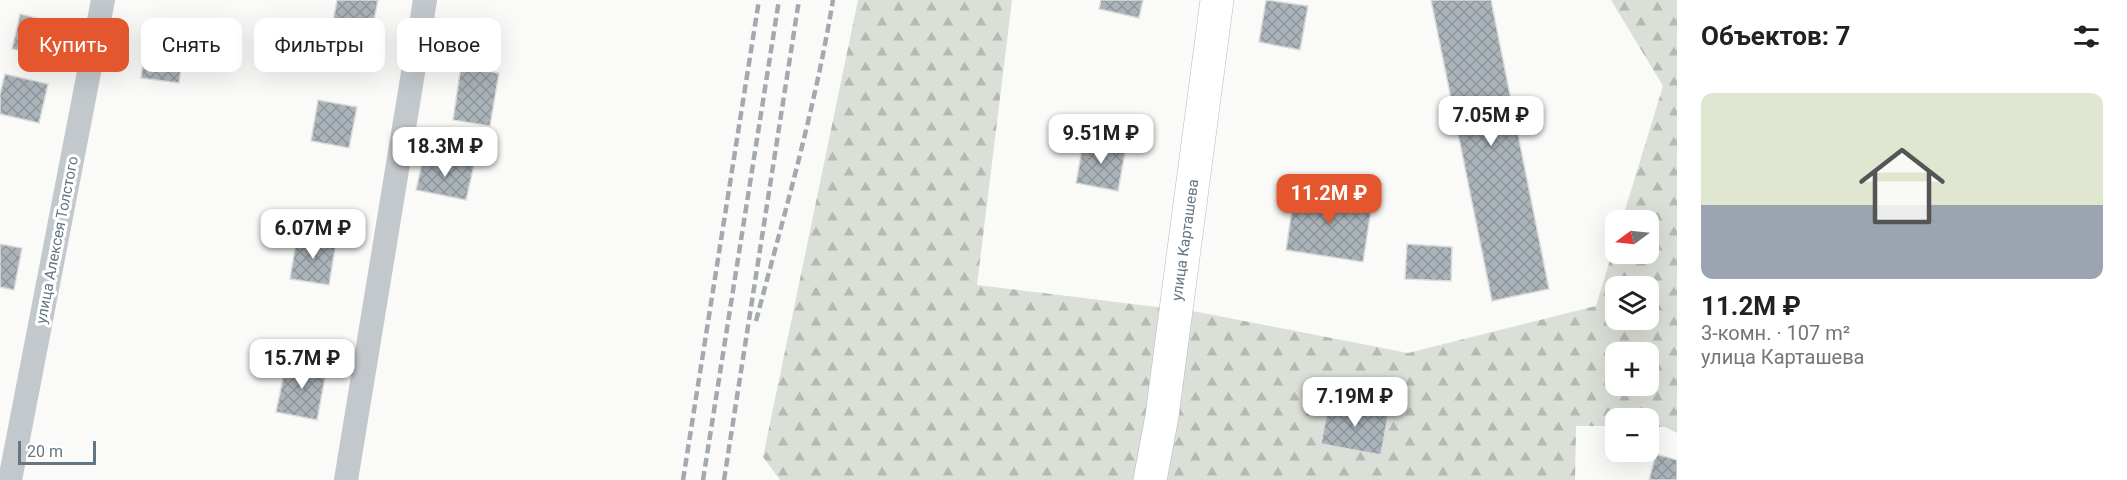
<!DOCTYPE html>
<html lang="ru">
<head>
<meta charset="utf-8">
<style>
	body { margin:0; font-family:Roboto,sans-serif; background:#f2f2f2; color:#202124; height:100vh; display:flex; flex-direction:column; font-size:22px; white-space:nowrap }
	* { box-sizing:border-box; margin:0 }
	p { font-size:20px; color:#757577 }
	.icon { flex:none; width:33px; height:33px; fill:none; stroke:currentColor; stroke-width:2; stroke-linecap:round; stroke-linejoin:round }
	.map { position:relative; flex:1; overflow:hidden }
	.sheet { display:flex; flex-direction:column; background:#fff; width:450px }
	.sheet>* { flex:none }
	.top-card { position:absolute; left:18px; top:18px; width:570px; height:54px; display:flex; gap:12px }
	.needle { width:39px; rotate:255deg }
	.tools { position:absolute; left:1605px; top:210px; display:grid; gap:12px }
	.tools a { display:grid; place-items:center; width:54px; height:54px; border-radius:12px; background:#fff; box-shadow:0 6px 24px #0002; font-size:30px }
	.scale { position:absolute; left:18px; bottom:15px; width:78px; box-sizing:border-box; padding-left:6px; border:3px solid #657683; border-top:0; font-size:16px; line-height:21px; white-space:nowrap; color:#657683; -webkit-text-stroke:4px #fff; paint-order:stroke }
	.price { position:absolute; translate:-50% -51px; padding:0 14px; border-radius:12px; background:#fff; color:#222; font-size:20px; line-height:39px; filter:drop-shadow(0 2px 3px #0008) }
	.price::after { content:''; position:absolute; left:50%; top:36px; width:18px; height:14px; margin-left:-9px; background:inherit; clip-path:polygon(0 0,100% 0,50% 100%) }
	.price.current { background:#e4572e; color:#fff }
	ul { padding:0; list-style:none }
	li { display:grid; align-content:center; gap:12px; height:318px; padding:0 24px }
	li span { display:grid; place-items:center; height:186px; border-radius:12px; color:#555 }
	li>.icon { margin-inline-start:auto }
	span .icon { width:108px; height:108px; fill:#fffc; stroke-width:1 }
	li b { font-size:26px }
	h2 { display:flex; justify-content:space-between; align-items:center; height:72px; padding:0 24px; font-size:26px }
	.chip { padding:0 21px; border-radius:12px; background:#fff; box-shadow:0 6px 24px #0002; font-size:21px; line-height:54px }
	.chip.current { background:#e4572e; color:#fff }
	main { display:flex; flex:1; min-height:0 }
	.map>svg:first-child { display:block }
	.forest { fill:url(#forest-firs); fill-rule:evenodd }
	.building { fill:url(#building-cross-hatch); stroke:#dcdcda; stroke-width:1.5 }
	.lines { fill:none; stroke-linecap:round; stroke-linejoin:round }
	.secondary-casing { stroke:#b3babf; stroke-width:34 }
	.street { stroke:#c3c8cc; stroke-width:24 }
	.secondary { stroke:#fff; stroke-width:33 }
	.rail { stroke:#a2aab0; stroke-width:4.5; stroke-dasharray:9 4.5; stroke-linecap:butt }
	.labels { text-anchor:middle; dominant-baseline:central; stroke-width:6; stroke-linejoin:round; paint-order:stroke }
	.street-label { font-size:15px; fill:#657683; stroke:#fff }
</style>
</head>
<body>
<main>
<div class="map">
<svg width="1677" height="480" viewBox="0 0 1677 480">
	<defs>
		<pattern id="forest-firs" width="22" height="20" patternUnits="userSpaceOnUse" patternTransform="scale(1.5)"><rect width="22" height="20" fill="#dadfd7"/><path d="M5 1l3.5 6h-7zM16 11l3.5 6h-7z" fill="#b4b9b4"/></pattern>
		<pattern id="building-cross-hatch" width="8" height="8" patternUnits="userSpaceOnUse" patternTransform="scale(1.5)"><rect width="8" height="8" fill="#aab3b9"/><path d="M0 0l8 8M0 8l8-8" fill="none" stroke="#8e969c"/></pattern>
	</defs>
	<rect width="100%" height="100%" fill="#fafaf8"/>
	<path class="forest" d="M858 0H1012L977 285 1198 312 1408 353 1596 306 1615 243 1616 254H1648V220H1622L1663 86 1611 0H1677V433L1665 427H1649L1648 418H1616L1615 426H1576L1575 480H780L763 457ZM1616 286H1648V320H1616ZM1616 352H1648V386H1616Z"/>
	<path class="building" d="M337 0H378L370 39 331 32Z
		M1101 0H1143L1139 18 1099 9Z
		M1266 0 1308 6 1300 50 1259 42Z
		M1431 0H1491L1549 289 1492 301Z
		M20 14 62 24 54 58 12 49Z
		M146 41 184 47 179 83 141 78Z
		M461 66 499 73 490 126 453 120Z
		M5 74 48 84 39 123 0 114V94Z
		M318 100 357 107 349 148 311 141Z
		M1084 139 1126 147 1118 191 1076 183Z
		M424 155 474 165 466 200 416 190Z
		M1309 187 1330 190 1329 195 1357 199 1358 195 1373 197 1363 262 1286 250 1295 189 1308 192Z
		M297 236 336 242 329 285 290 279Z
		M0 244 22 248 14 290 0 287Z
		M1407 244 1452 247 1451 281 1405 279Z
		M287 359 327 367 317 420 276 412Z
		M1329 400 1389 411 1381 455 1321 444Z
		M1656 454 1677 460V480H1649Z"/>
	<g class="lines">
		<defs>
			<path id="secondary" d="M1150 480 1162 416 1217 0"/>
		</defs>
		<use href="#secondary" class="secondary-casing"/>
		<path class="street" d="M10 480 103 0
			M346 480 425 0"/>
		<use href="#secondary" class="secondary"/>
		<path class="rail" d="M756 321C784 215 815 109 833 0
			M683 480 759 0
			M703 480 779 0
			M724 480 799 0"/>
	</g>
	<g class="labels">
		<g class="street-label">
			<text transform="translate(57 240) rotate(-79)">улица Алексея Толстого</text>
			<text transform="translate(1185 240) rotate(-82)">улица Карташева</text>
		</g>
	</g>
</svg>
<div class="tools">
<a><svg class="needle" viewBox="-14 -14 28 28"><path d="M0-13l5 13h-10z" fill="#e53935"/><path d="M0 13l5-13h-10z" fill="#757577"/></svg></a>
<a><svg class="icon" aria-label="layers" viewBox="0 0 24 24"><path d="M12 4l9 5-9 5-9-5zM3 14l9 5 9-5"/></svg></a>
<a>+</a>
<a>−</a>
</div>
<div class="scale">20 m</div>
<b class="price" style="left:1491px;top:147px">7.05M ₽</b>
<b class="price" style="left:1101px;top:165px">9.51M ₽</b>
<b class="price" style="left:445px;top:178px">18.3M ₽</b>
<b class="price current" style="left:1329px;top:225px">11.2M ₽</b>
<b class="price" style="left:313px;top:260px">6.07M ₽</b>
<b class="price" style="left:302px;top:390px">15.7M ₽</b>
<b class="price" style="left:1355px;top:428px">7.19M ₽</b>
<div class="top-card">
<a class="chip current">Купить</a>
<a class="chip">Снять</a>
<a class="chip">Фильтры</a>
<a class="chip">Новое</a>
</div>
</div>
<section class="sheet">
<h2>Объектов: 7<svg class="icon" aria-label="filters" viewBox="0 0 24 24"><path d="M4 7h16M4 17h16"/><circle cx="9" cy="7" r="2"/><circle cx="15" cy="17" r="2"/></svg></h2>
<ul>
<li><span style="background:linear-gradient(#dfe7d0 60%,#9aa5b1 0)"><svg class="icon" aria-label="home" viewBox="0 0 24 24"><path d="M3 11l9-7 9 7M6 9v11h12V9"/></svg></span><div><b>11.2M ₽</b><p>3-комн. · 107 m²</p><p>улица Карташева</p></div></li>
</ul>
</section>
</main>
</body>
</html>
